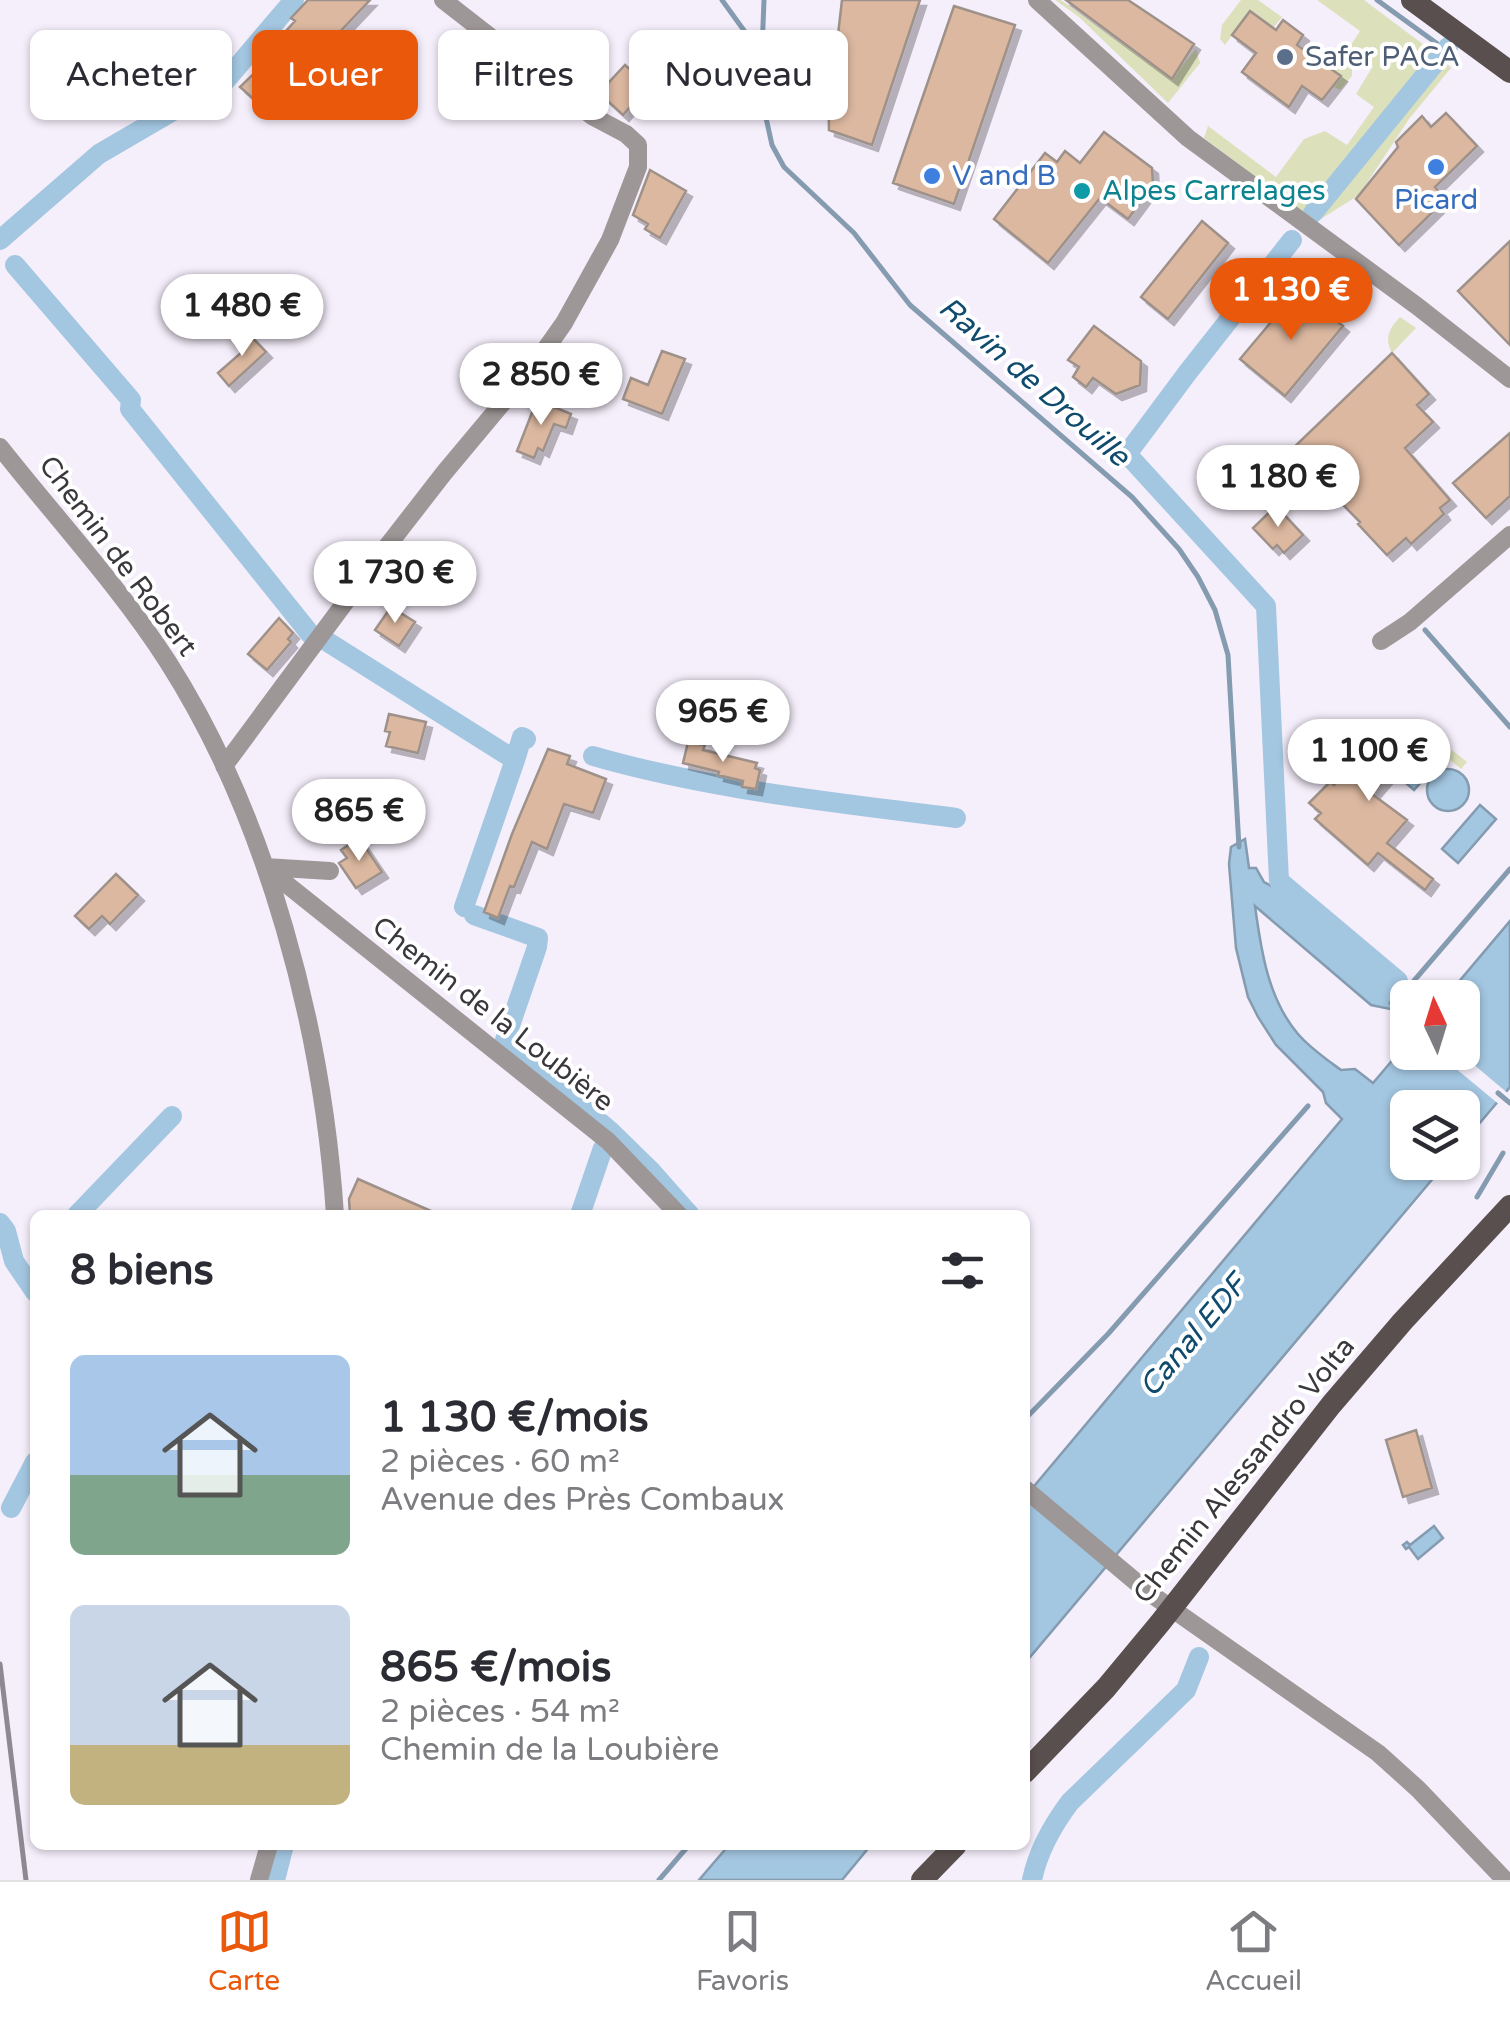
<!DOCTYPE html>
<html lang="fr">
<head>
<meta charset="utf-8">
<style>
	body { margin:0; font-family:"Varela Round",sans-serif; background:#f2f2f3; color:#2b2b33; height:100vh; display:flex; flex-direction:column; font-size:38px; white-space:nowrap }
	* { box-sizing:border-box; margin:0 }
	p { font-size:32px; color:#7c7c81 }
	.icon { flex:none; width:55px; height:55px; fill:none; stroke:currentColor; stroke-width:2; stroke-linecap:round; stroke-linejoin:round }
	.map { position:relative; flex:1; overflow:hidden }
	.sheet { position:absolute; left:30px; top:1210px; width:1000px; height:640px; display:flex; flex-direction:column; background:#fff; border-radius:15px; box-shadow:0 2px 8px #0004 }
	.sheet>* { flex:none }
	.hud { position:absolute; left:30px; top:30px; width:1000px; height:90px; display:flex; gap:20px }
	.needle { width:65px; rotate:356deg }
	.tools { position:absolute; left:1390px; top:980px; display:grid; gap:20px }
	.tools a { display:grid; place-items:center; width:90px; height:90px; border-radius:15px; background:#fff; box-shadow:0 2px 8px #0004; font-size:50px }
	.price { position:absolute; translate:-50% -85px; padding:0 22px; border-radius:35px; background:#fff; color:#222; font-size:32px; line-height:65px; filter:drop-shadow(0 2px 5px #0008) }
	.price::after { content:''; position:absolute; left:50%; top:60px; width:30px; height:22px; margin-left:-15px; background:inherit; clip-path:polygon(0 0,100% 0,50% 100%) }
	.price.current { background:#ea580c; color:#fff }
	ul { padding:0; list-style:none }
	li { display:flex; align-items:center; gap:30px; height:250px; padding:0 40px }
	li span { display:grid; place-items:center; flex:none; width:280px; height:200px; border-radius:15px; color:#555 }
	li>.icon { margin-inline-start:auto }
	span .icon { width:120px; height:120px; fill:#fffc; stroke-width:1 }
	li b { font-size:42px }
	h2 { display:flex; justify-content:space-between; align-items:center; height:120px; padding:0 40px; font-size:42px }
	.pill { padding:0 35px; border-radius:15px; background:#fff; box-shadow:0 2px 8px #0004; font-size:35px; line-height:90px }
	.pill.current { background:#ea580c; color:#fff }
	.tabs { display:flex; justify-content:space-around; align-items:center; height:140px; border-top:2px solid #e1e1e2; background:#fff; font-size:28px; color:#7c7c81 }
	.tabs a { display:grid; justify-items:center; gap:5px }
	.tabs .current { color:#ea580c }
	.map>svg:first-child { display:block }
	.green { fill:#dce1bc }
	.water { fill:#a3c6e1; stroke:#849bb0; stroke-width:2.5 }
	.pier { fill:#f5eefb }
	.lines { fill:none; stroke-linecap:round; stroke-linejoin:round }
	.stream { stroke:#849bb0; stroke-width:5 }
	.canal { stroke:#a3c6e1; stroke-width:20 }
	.building { fill:#dcb8a0; stroke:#9e9189; stroke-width:2.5; filter:url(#shadow) }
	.minor { stroke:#9e9797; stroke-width:18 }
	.major { stroke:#5a4f4f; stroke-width:22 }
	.rail { stroke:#8d8891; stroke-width:5 }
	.service-dot { fill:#5c6f8a; stroke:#fff; stroke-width:4 }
	.shop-dot { fill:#3f7fe0; stroke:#fff; stroke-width:4 }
	.culture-dot { fill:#0f9aa8; stroke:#fff; stroke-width:4 }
	.labels { text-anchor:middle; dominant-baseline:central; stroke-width:8; stroke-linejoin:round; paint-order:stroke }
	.service-label { font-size:28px; fill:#4e5e75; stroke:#fff; text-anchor:start }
	.shop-label { font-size:28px; fill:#366cbe; stroke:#fff; text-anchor:start }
	.culture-label { font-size:28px; fill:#0d838f; stroke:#fff; text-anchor:start }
	.street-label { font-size:28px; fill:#3b383d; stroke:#fff }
	.water-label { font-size:30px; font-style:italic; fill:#104b6e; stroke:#fff }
</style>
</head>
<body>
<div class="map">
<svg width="1510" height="1880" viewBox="0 0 1510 1880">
	<defs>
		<filter id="shadow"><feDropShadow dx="6" dy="6" stdDeviation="0" flood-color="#0004"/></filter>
	</defs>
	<rect width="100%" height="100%" fill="#f5eefb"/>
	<path class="green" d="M1055 0H1061L1171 79 1196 49 1200 63 1168 103 1079 17Z
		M1241 0H1258L1282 17 1273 28 1250 11 1225 45 1220 39 1222 25Z
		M1317 0H1364L1432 51 1372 134 1375 137 1442 58 1451 68 1409 119 1359 195 1316 222 1204 138 1208 126 1276 177 1304 139 1325 131 1347 145 1374 107 1356 94 1373 66 1349 48 1360 31Z
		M1328 49 1352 68V76L1340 90 1333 86 1340 77 1320 61Z
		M1289 234 1300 243 1197 374 1185 364Z
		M1400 317 1416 328 1392 353C1384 338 1389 329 1400 317Z
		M1429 732 1467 762 1461 769 1430 744 1421 748 1411 739 1417 735Z"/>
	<path class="water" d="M383 66 398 67 395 99 380 97Z
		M1417 757 1432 770 1414 790 1399 777Z
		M1427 790a21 21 0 1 1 42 0a21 21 0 1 1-42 0Z
		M1480 805 1496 819 1458 863 1442 849Z
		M1245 839 1249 868H1256L1264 882 1279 890 1390 985 1397 1001 1390 1009 1371 1005 1255 906C1261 950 1268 999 1298 1034 1310 1048 1326 1059 1341 1070L1355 1069 1373 1083 1407 1043 1408 1052H1462V998L1446 997 1510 921V1087L1463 1143 1462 1108H1408V1162L1446 1163 1025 1663V1497L1342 1119 1326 1103 1323 1092 1276 1045 1258 1017 1248 997 1236 948 1229 864 1231 847Z
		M1434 1526 1443 1538 1418 1559 1409 1547 1406 1549 1403 1545 1407 1542 1410 1545Z
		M729 1845H871L842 1880H699Z"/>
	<path class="pier" d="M1437 1053H1460L1510 1095 1501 1106Z"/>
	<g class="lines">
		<path class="stream" d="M722 0 748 36 772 145 784 167 854 233 910 305 1132 497 1179 549 1198 577 1215 610 1228 655 1239 847
			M1377 0 1439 45 1444 52
			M761 77 764 0
			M1425 630 1510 727
			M1406 990 1510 869
			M1391 1003 1408 1017
			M1498 1093 1510 1103
			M1477 1197 1503 1153
			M1025 1419 1108 1334 1308 1106
			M659 1880 689 1845"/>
		<path class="canal" d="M1313 213 1448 47
			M0 240 99 154 226 80 294 0
			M1292 240 1188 372 1127 454 1266 606 1279 881 1398 981 1399 991 1404 992V1008L1408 1011
			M15 265 131 400 130 409 311 635
			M323 639 515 760 522 737 526 739
			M593 756C711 790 834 802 956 818
			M464 907 515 760
			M474 915 538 938 537 947 505 1040 517 1053 610 1131 652 1172 690 1215
			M77 1215 172 1116
			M580 1215 603 1148
			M0 1223 6 1231 14 1261 35 1292
			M11 1508 35 1462
			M275 1880 284 1845
			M1032 1880C1038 1851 1052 1826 1070 1802L1186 1690 1199 1657"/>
	</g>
	<path class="building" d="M308 0H370L319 54 346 79 329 98 297 65 274 90 280 95 266 110 240 87 281 47 276 42 295 21 291 18Z
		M842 0H920L872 145 829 130 828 75 836 52Z
		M1066 0H1128L1194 44 1172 79Z
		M954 6 1015 25 954 204 893 183Z
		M1250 11 1276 30 1283 20 1303 35 1297 45 1341 76 1322 100 1302 86 1289 107 1242 72 1256 53 1232 35Z
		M625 65 644 82 631 97 635 101 623 115 599 93Z
		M1446 113 1477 146 1435 187 1446 199 1399 245 1356 199 1398 147 1396 142 1422 116 1431 127Z
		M1104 132 1152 168 1153 185 1128 219 1100 198 1048 263 994 219 1045 153 1057 162 1065 151 1080 163Z
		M650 170 686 191 660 238 645 229 648 224 633 215Z
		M1202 221 1228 243 1168 319 1141 297Z
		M1510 241V345L1458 291Z
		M1297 291 1343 326 1285 396 1240 359Z
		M1094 326 1141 361 1140 385 1116 394 1093 378 1086 387 1073 377 1079 367 1068 360Z
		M248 333 266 352 229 386 218 373 242 352 235 344Z
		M662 351 685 359 662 414 623 399 631 378 648 385Z
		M1392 353 1429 394 1417 405 1433 422 1405 448 1450 500 1440 508 1444 514 1411 544 1406 538 1387 555 1358 524 1360 522 1290 451Z
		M537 400 571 414 566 428 554 424 543 451 538 448 534 458 517 451Z
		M1510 433V496L1486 518 1453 483Z
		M1276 506 1303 535 1284 553 1277 545 1273 549 1253 528Z
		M391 607 415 622 399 646 375 630Z
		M279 618 293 633 288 639 291 642 267 670 248 654Z
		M389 714 426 722 418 753 386 746 390 732 385 731Z
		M1385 726 1417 755 1398 776 1392 771 1372 794 1407 820 1387 843 1433 879 1425 890 1378 853 1368 865 1315 819 1321 813 1309 803 1330 782 1334 785 1352 763 1349 760 1363 744 1366 747Z
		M688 742 705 745 703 750 757 763 755 768 760 770 756 789 742 787 743 781 718 775 719 772 683 763Z
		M548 749 570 756 567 764 606 779 593 813 564 804 547 849 532 842 514 887 510 886 498 918 484 912 512 834Z
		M359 838 382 872 356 888 339 863 347 858 341 850Z
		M116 874 138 895 110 924 102 916 89 929 75 916Z
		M358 1179 440 1215H350L349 1199Z
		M1416 1430 1432 1488 1403 1497 1386 1440Z"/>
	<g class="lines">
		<path class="minor" d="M1037 0 1188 138 1417 306 1510 379
			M0 447C56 518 119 586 168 662 268 819 323 1030 335 1215
			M1381 641 1410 622 1510 535
			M224 766 378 558 444 473 535 364 564 323 610 240 638 167V145L626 134 592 116 443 0
			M265 867 608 1141 679 1215
			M265 867 330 871
			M1025 1489 1148 1592 1378 1753 1418 1789 1505 1880
			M259 1880 269 1845"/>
		<path class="major" d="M1412 0 1510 72
			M1025 1772 1106 1688 1160 1623 1331 1405 1403 1321 1510 1206
			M922 1880 956 1845"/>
		<path class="rail" d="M0 1664 26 1880"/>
	</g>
	<circle class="service-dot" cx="1285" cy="57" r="10"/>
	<g class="shop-dot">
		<circle cx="1436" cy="167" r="10"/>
		<circle cx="932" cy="176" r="10"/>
	</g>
	<circle class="culture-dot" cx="1082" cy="191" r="10"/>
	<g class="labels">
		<g class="service-label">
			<text x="1305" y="57">Safer PACA</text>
		</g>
		<g class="shop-label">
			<text x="952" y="176">V and B</text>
			<text x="1436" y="200" text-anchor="middle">Picard</text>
		</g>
		<g class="culture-label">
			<text x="1102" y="191">Alpes Carrelages</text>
		</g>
		<g class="street-label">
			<text transform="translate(118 556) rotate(53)">Chemin de Robert</text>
			<text transform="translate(493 1014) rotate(38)">Chemin de la Loubière</text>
			<text transform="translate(1244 1470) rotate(-51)">Chemin Alessandro Volta</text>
		</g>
		<g class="water-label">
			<text transform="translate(1034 382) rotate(41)">Ravin de Drouille</text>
			<text transform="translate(1193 1336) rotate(-50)">Canal EDF</text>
		</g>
	</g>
</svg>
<div class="tools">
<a><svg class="needle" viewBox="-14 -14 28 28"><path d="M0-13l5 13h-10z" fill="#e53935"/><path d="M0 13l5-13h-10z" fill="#7c7c81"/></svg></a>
<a><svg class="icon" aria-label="layers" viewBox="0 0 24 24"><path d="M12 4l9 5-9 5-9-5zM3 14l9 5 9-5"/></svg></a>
</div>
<b class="price current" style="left:1291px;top:343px">1 130 €</b>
<b class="price" style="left:242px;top:359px">1 480 €</b>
<b class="price" style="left:541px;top:428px">2 850 €</b>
<b class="price" style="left:1278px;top:530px">1 180 €</b>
<b class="price" style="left:395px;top:626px">1 730 €</b>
<b class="price" style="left:723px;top:765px">965 €</b>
<b class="price" style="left:1369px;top:804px">1 100 €</b>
<b class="price" style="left:359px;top:864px">865 €</b>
<div class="hud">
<a class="pill">Acheter</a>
<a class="pill current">Louer</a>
<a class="pill">Filtres</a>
<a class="pill">Nouveau</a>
</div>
<section class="sheet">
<h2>8 biens<svg class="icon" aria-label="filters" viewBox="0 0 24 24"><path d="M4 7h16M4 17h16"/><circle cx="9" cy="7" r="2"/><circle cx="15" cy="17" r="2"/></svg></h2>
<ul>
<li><span style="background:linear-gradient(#a9c7e8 60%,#7fa58c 0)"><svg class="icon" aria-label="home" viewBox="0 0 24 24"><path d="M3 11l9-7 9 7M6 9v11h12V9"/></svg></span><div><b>1 130 €/mois</b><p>2 pièces · 60 m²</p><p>Avenue des Près Combaux</p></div></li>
<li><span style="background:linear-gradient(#c9d6e8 70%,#c2b280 0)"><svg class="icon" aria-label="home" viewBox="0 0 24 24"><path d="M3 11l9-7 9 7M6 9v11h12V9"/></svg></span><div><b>865 €/mois</b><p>2 pièces · 54 m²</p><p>Chemin de la Loubière</p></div></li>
</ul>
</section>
</div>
<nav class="tabs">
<a class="current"><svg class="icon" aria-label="map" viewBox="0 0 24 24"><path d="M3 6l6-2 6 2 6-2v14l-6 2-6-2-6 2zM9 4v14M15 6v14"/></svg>Carte</a>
<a><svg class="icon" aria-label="saved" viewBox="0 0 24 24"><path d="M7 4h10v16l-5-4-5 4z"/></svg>Favoris</a>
<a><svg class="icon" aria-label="home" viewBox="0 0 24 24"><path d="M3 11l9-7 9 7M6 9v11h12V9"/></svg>Accueil</a>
</nav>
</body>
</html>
